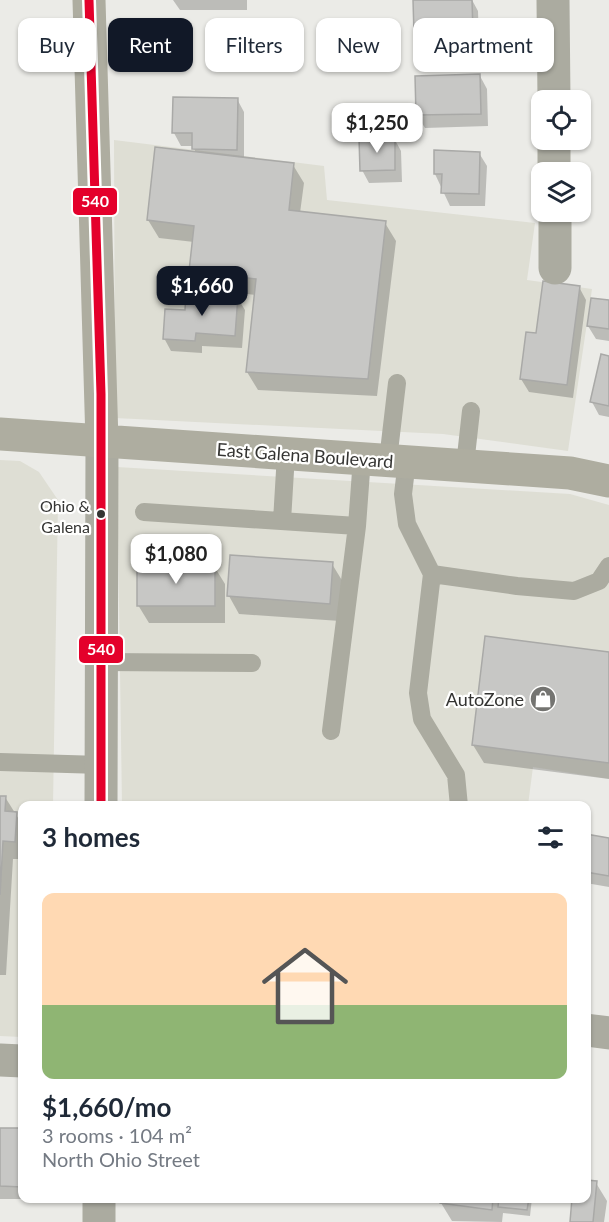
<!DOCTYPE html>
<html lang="en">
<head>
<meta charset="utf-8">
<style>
	body { margin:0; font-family:Lato,sans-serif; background:#f6f6f7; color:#1f2937; height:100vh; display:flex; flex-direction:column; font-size:22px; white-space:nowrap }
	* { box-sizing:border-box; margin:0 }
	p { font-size:20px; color:#747a83 }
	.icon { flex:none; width:33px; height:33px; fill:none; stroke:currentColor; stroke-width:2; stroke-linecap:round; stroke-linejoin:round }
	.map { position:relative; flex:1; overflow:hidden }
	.drawer { position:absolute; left:18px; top:801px; width:573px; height:402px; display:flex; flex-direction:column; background:#fff; border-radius:12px; box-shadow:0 2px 4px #0004 }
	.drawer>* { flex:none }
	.hud { position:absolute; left:18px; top:18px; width:573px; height:54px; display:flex; gap:12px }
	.buttons { position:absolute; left:531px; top:90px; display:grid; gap:12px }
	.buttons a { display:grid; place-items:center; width:60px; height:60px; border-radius:12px; background:#fff; box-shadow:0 2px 4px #0004; font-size:30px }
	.price { position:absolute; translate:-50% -51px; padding:0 14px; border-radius:12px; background:#fff; color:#222; font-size:20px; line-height:39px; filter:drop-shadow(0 2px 3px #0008) }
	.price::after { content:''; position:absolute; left:50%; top:36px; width:18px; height:14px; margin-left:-9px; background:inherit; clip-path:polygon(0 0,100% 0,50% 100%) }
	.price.current { background:#111827; color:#fff }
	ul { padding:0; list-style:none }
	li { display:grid; align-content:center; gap:12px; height:318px; padding:0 24px }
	li span { display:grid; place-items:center; height:186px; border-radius:12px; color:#555 }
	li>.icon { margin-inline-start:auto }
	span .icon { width:108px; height:108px; fill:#fffc; stroke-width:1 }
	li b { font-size:26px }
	h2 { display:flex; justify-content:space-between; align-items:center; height:72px; padding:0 24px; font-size:26px }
	.chip { padding:0 21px; border-radius:12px; background:#fff; box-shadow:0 2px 4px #0004; font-size:21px; line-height:54px }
	.chip.current { background:#111827; color:#fff }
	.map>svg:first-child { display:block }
	.built { fill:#deded4 }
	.shadow { fill:#0003 }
	.building { fill:#c7c7c5; stroke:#a9a9a7; stroke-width:1.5 }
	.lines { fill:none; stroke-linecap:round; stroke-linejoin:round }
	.service { stroke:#ababa0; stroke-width:18 }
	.minor { stroke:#ababa0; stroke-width:33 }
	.primary { stroke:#aeada0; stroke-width:33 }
	.bus-1-casing { stroke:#fffffe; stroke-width:14 }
	.bus-1 { stroke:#e4002b; stroke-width:9 }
	.bus-dot { fill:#343432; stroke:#fffffe; stroke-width:2 }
	.labels { text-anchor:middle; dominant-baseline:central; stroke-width:4.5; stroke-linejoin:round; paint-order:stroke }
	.bus-label { font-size:16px; fill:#343432; stroke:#fffffe; text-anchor:end }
	.street-label { font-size:18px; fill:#343432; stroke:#fffffe }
	.poi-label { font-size:18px; fill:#343432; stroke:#fffffe; text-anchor:end }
	.line-badge { stroke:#fffffe; stroke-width:2 }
	.badge-label { font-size:16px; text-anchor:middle; font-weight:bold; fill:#fff }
</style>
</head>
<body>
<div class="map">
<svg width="609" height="1222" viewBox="0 0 609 1222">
	<rect width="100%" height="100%" fill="#ebebe7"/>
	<path class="built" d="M114 140 324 166 327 200 535 223 527 280 592 289 568 451 443 434 115 418Z
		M0 460 20 461 39 472 58 500 53 805 22 806V1037L0 1036Z
		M117 467 570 494 609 505V779L533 767 528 805H122Z"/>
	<path class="shadow" d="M173 0H247V10H180Z
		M414 0H472L478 11 479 45 422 46 415 33Z
		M480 76 487 89 488 126 425 128 417 115Z
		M237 99 244 112V159L293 165 304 183 300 213 385 223 396 241 377 396 258 390 247 372 256 295 201 289 191 271 194 242 159 238 148 220 196 153 193 146H181L174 133Z
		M394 138 401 151 402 182 369 183 362 170Z
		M479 153 487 166 485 206H450L435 174Z
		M579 287 586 300 573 398 529 392 521 379Z
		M237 297 245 310 242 348 202 346V353L171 351 164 338 187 312Z
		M609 302V341L596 339 588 326Z
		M609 357V417L599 415 592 402Z
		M332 564 343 582 340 621 239 614 229 596Z
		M214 566 225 584V623H149L138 605Z
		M487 638 609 653V779L484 763 473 745Z
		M0 797H5L22 824V859H13L6 975H0Z
		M586 836 609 839V887L586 883Z
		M0 1129 22 1130V1198L31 1199H0Z
		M596 1183 607 1201 604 1222H571Z
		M442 1198H532L530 1216 503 1213 502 1222 452 1221 441 1203Z"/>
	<path class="building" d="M413 0H472L473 33 414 34Z
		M480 74 481 114 416 115 415 76Z
		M173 97 238 98 237 150 192 149V133H172Z
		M395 137V170L360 171 359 138Z
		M155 147 294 163 289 210 386 221 368 379 246 372 256 279 189 271 194 226 147 220Z
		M434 150 480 152 479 194 441 193 442 174H434Z
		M543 281 580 286 567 385 520 379 526 332 536 333Z
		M186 292 238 296 235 336 196 333 195 341 163 339 165 309 185 310Z
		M591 298 609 300V329L587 326Z
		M601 354 609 356V406L590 402Z
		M230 555 333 562 330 604 227 596Z
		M137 564H215V606H137Z
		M485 636 609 652V763L472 745Z
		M0 796H6L5 811 17 812 15 842 3 841 0 895Z
		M586 834 609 838V876L586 872Z
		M0 1128H22V1187L0 1186Z
		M586 1180 597 1181 593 1222H570L572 1198H586Z
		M440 1198H493L492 1210 440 1203Z
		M499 1198H529L527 1210 498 1207Z"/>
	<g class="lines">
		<path class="service" d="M388 460 397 383
			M407 461 403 494 407 524 432 574 418 693 422 719 456 775 459 806
			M465 465 471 411
			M144 512 357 526 331 731
			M282 521 286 454
			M357 526 362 458
			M432 574 517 586 574 591 599 581 609 566
			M101 662 252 663
			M0 762 101 765"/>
		<path class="minor" d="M553 0 554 100
			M554 140V172
			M555 212V268
			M101 806 102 442
			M586 1030 609 1033
			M0 1060 22 1061
			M99 1222V1198"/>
		<path class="primary" d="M89 0 102 442
			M0 434 570 473 609 481"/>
		<defs>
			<path id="bus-1" d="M89 0 101 394V806"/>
		</defs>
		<use href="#bus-1" class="bus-1-casing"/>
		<use href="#bus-1" class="bus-1"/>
	</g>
	<defs>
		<symbol id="shop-disc" viewBox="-11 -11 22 22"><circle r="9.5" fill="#747471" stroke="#fffffe"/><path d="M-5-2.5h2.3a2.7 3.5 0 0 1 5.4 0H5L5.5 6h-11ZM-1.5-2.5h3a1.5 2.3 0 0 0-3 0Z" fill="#fff"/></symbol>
	</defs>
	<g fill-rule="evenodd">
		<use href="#shop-disc" x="528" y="684" width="30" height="30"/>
	</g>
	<circle class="bus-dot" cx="101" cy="514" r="5"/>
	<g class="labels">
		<g class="bus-label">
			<text x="90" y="505">Ohio &amp;<tspan x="90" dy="21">Galena</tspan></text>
		</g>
		<g class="street-label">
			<text transform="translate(305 455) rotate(4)">East Galena Boulevard</text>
		</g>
		<g class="poi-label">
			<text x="524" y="699">AutoZone</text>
		</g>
	</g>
	<g class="line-badge">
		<rect x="72" y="187" width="46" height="29" rx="6" fill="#e4002b"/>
		<rect x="78" y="635" width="46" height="29" rx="6" fill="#e4002b"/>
	</g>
	<g class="badge-label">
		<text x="95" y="207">540</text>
		<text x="101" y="655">540</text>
	</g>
</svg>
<div class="buttons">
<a><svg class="icon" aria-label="locate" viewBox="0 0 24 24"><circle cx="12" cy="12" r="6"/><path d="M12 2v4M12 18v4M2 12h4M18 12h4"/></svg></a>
<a><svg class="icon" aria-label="layers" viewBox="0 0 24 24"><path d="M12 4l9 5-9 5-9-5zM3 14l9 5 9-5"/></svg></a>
</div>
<b class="price" style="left:377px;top:154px">$1,250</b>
<b class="price current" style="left:202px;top:317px">$1,660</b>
<b class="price" style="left:176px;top:585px">$1,080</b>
<div class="hud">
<a class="chip">Buy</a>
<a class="chip current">Rent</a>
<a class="chip">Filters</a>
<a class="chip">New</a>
<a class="chip">Apartment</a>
</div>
<section class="drawer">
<h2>3 homes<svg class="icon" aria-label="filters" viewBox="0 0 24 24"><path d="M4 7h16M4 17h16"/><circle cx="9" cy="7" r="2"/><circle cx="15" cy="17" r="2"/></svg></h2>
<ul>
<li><span style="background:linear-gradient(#ffd9b3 60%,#8fb573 0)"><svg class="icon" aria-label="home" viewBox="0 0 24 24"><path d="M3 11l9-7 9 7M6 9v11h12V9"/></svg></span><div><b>$1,660/mo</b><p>3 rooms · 104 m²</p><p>North Ohio Street</p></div></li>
</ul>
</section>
</div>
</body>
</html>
